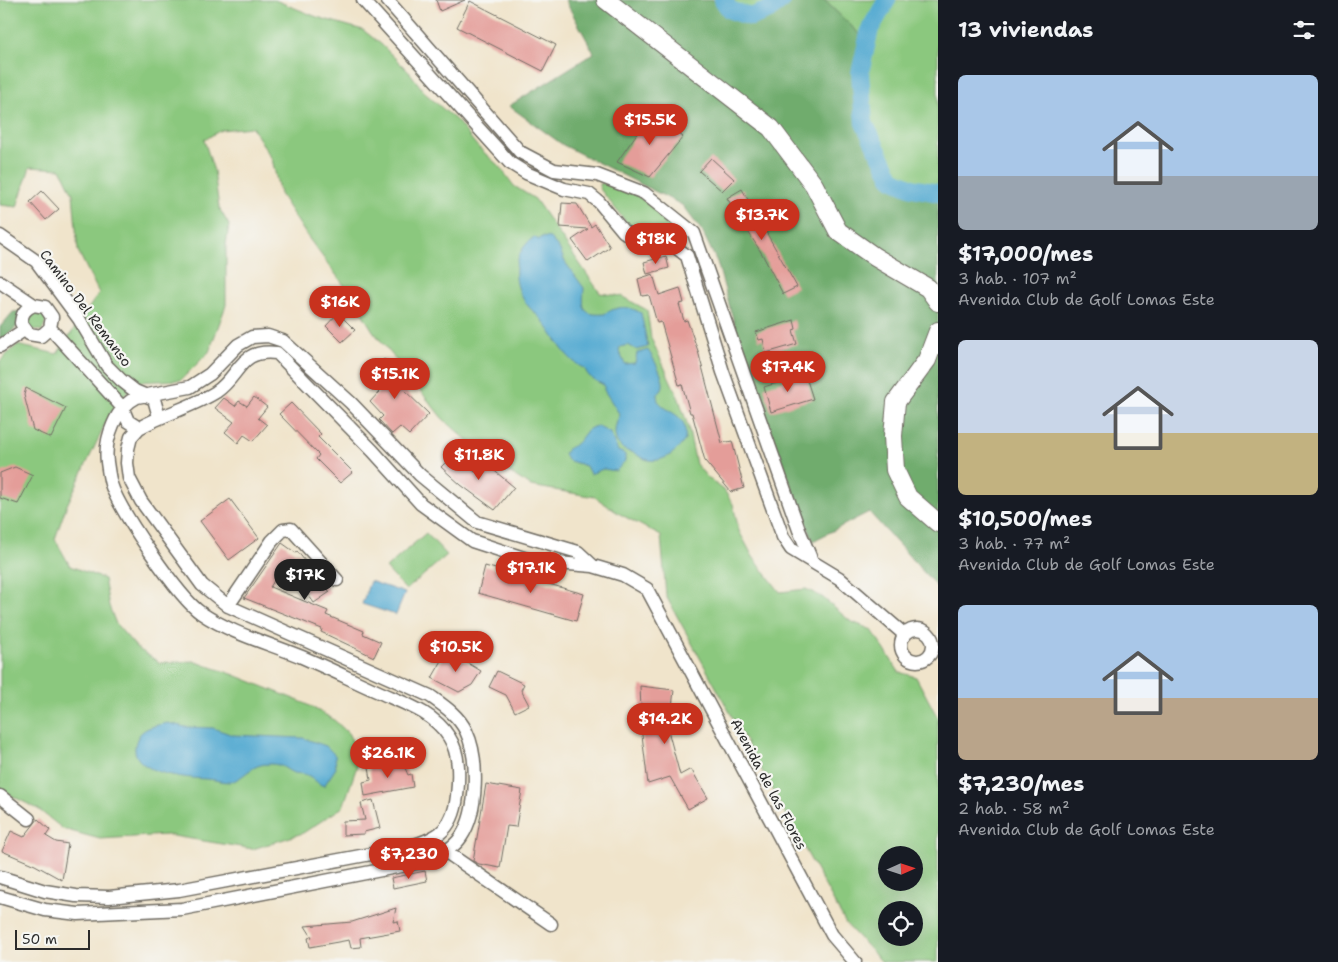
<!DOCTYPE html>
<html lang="es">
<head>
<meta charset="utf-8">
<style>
	body { margin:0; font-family:"Shantell Sans",sans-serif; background:#242831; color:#f1f3f6; height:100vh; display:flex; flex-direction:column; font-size:19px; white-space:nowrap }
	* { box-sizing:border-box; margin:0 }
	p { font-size:16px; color:#9ea1a6 }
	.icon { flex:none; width:28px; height:28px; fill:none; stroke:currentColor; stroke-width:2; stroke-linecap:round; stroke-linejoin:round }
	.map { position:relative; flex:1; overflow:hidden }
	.drawer { display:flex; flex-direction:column; background:#171b24; width:400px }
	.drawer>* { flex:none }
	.needle { width:32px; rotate:87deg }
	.tools { position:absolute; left:878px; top:846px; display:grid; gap:10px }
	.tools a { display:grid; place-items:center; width:45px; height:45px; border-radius:50%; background:#171b24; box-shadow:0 5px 20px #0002; font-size:25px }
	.scale { position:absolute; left:15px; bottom:12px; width:75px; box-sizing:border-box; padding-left:5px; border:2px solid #2b2b2b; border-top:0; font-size:14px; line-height:18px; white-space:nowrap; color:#2b2b2b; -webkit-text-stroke:4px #f6f6f2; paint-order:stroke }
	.price { position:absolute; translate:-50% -42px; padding:0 11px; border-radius:18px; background:#c8321e; color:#fff; font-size:16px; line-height:32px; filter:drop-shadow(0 1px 2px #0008) }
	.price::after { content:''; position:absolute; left:50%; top:30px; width:15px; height:11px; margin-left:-8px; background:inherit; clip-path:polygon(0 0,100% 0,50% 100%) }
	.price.selected { background:#222; color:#fff }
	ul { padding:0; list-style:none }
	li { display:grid; align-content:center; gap:10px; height:265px; padding:0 20px }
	li span { display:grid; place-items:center; height:155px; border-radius:8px; color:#555 }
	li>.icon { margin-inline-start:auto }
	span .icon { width:90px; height:90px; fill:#fffc; stroke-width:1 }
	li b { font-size:21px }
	h2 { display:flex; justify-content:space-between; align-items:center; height:60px; padding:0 20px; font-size:21px }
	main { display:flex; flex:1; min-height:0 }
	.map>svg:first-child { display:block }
	.green { fill:#8bc87e; stroke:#5b7a54; fill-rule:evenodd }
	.forest { fill:#70ac6d; stroke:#4e6c4c }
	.water { fill:#55aad1; stroke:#406a7e }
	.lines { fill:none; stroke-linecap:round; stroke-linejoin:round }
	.river { stroke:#55aad1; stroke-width:18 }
	.building { fill:#e49d99 }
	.minor-casing { stroke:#706c63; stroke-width:15 }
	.secondary-casing { stroke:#706c63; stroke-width:20 }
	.minor { stroke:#fff; stroke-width:12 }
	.secondary { stroke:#fff; stroke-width:18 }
	.labels { text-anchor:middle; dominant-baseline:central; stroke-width:4.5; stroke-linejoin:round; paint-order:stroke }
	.street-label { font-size:14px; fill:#2b2b2b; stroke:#f6f6f2 }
</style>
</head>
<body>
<main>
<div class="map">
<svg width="938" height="962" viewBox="0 0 938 962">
	<rect width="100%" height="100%" fill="#f6f6f2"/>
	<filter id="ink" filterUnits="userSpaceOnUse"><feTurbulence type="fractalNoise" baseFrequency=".02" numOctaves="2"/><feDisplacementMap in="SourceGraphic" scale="10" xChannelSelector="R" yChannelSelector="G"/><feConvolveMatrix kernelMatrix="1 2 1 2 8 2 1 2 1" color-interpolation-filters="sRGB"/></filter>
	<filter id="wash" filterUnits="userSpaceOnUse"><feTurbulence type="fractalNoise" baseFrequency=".0096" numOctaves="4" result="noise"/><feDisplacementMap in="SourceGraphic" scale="20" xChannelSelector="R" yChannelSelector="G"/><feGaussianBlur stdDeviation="1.12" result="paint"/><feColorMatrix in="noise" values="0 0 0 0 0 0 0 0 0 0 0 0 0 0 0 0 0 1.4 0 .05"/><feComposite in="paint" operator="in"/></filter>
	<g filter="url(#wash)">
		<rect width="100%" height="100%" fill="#f0e4cb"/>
		<path class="green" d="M0 0H275L317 17 363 30 382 45 410 73 426 94 457 121 477 146 500 167 514 186 535 199 600 293 621 296 647 310 651 338 679 399 688 426 696 464 707 477 724 490 733 504 739 531 753 557 780 592 806 589 822 597 850 621 872 630 899 672 916 677 938 718V962H882L846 924 666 596 661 536 618 513 595 497 531 486 491 461 442 418 373 331 349 292 307 236 280 194 272 159 252 127 221 130 204 140 214 171 219 208 229 225 226 245V305L209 352 181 380 135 382 110 414 66 507 55 539 70 566 104 579 109 606 116 624 137 648 160 663 193 661 232 674 304 703 333 719 348 733 357 750V766L343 807 303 833 253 849 167 835 100 839 63 829 38 809 0 790V361L17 345 57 354 99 293 78 251 73 194 61 169 30 167 17 207 0 205ZM886 855H914V882H886ZM886 910H914V938H886Z
			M730 0H772C759 10 742 15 730 0Z
			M824 0H938V188L914 183 896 175 870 122 866 73 871 45Z
			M603 183 637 195 687 235 679 240 670 235 633 231 600 189V184Z
			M34 309 43 311 48 317 42 331 27 328V313Z
			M426 533 447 555 406 590 386 568Z"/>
		<path class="forest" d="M565 0H730L734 5 750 11 766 5 772 0H824L871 45 866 73 870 122 896 175 914 183 938 188V588L869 512 813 541 752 386 717 262 702 231 682 205 563 145 509 106 594 53Z
			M22 311 20 324 0 342V327L13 312Z"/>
		<path class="water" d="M534 237 539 240 541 237 550 238 559 248 565 262 584 288C583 306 580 316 604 314 618 306 627 305 641 313L648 347 637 350 628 345 620 347 619 351 625 364 635 363 637 353 648 350C653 358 667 380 662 389 661 392 658 393 657 396L658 401C672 417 688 413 685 440 673 457 654 468 636 454 633 452 628 452 625 450 611 442 614 426 620 415L604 390V385C596 381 588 378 585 369 566 360 557 340 545 324 541 317 534 313 529 307 511 286 510 255 534 237Z
			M597 426 610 433 618 451 625 454V461L616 471 603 469 590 474 586 466 567 460 564 454C567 447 571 448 576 444 584 437 585 428 597 426Z
			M370 581 405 593 396 615 362 604Z
			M168 723 185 727 213 728 233 735 303 738 326 746 335 755 336 768 324 786C317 784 315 779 309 776 304 773 299 774 294 773 285 770 284 764 270 764 250 763 244 780 229 782 221 782 213 779 206 779 185 778 120 773 138 737 143 727 158 725 168 723Z"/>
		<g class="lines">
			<path class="river" d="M723 0 730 10 751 17 769 10 782 0
				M887 0 870 29 860 73 864 123 892 179 912 188 938 193"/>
		</g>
		<g id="blocks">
			<path class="building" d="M436 0H465L440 11Z
				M470 1 556 45 543 71 457 27Z
				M652 112 683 137 650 177 617 162Z
				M711 158 734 179 722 191 699 171Z
				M742 189 797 287 783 294 762 254 727 198Z
				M42 191 59 209 46 220 30 202Z
				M562 203 577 204 591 227 595 224 610 247 588 262 572 240 588 229 560 227Z
				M666 256 669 268 647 274 644 262Z
				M653 274 659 295 680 288 684 303 679 304 684 321 687 320 698 351 722 443 732 441 744 488 731 492 705 461 692 413H690L682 384 679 385 661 322 657 323 649 295 642 296 638 279Z
				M338 313 355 330 342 342 326 326Z
				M794 320 796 329 793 330 797 344 766 353 763 339 759 340 756 332Z
				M384 359 407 383 402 388 429 414 409 435 400 427 392 434 379 420 383 416 370 402 379 392 365 378Z
				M805 374 813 399 771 412 764 387Z
				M26 388 66 408 51 438 33 430 24 395Z
				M254 397 267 407 258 418 267 425 253 441 244 435 238 443 225 432 234 422 215 408 224 398 235 406 239 401 247 406Z
				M291 403 321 434 318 437 353 472 340 483 316 459 319 455 279 414Z
				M455 453 475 472 485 463 514 487 495 510 461 485 441 467Z
				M15 467 33 475 18 504 0 498V473Z
				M230 499 259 538 229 560 200 521Z
				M282 543 296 553 297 551 330 592 314 603 286 563 270 587 328 611 326 615 364 631 363 634 381 642 374 657 321 632 322 629 244 598Z
				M485 566 584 594 576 621 478 593Z
				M453 654 481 671 472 685 459 692 432 678 444 657Z
				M497 671 524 684 521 690 529 705 515 712 506 695 489 687Z
				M640 686 674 690 669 734 680 775 691 769 708 798 688 809 670 777 648 784 642 735Z
				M402 761 408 775 411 774 413 787 365 796 363 782 371 780 369 767Z
				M486 784 522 790 516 827 507 826 500 868 479 864 473 861Z
				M373 800 380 828 364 832V834L343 835V821L365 820 361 803Z
				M38 819 50 830 46 836 56 842 68 844 62 880 35 865 2 851 11 831 24 837Z
				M425 871 427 881 393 888 391 878Z
				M396 908 393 922 398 921 400 931 360 938 361 947 351 948 349 940 310 947 308 938 312 937 305 926 352 922Z"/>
		</g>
	</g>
	<g filter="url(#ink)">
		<use href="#blocks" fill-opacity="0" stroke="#706c63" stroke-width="1"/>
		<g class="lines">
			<defs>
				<path id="minor" d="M363 0 510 163 526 173 564 189 589 194 599 202 623 231 633 238 640 241 669 242 687 256 723 372 783 537 791 549 839 578 905 635
					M387 0 520 152 554 170 597 175 644 193 694 233 799 530 812 561
					M0 236 36 261 79 319 107 366 121 380 135 391 154 399 159 417
					M0 282 34 305 45 307 52 317 50 328 41 336 29 334 21 323C22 313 25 309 34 305
					M50 328 122 407 128 421 139 428
					M0 346 24 330
					M228 606 272 541 283 530 291 529 337 580
					M901 645a16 16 0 1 1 32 0a16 16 0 1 1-32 0Z
					M0 796 29 819
					M439 847 551 924
					M0 877 45 891 76 896 109 897 179 890 403 848C434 840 453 833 457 796 459 777 460 754 449 737 434 713 406 704 381 693 354 681 328 668 302 657 268 643 232 634 201 613 179 598 119 510 111 484 109 477 108 469 107 462 104 439 116 407 137 397L190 387 210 374 238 345 252 337 268 336 283 341 351 403 420 475 477 522 578 552 593 566
					M0 897 45 910 78 914 182 909 427 861C439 855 453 849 461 837 478 812 479 758 466 731 458 715 444 706 430 696L228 606 202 585 141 501 129 478 127 463 128 449 131 437 139 428C164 414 192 407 216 392 241 375 239 348 277 353L373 451 421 504 472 541 533 561 593 566 623 575 647 589 832 935 855 962"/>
				<path id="secondary" d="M606 0 771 128 814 185 838 231 875 257 928 288 938 302
					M938 331 927 360 896 402 893 436 895 470 908 497 938 523"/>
			</defs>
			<use href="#minor" class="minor-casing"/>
			<use href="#secondary" class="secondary-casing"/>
			<use href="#minor" class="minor"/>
			<use href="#secondary" class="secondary"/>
		</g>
	</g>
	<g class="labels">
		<g class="street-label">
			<text transform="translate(86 308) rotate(53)">Camino Del Remanso</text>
			<text transform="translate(769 784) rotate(62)">Avenida de las Flores</text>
		</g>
	</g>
</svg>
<div class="tools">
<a><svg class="needle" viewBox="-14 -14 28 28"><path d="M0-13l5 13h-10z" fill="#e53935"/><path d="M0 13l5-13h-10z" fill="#9ea1a6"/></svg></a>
<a><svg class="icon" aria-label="locate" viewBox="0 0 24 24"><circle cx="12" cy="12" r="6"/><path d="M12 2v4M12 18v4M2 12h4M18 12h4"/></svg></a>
</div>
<div class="scale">50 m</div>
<b class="price" style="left:650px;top:146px">$15.5K</b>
<b class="price" style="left:762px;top:241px">$13.7K</b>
<b class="price" style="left:656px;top:265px">$18K</b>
<b class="price" style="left:340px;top:328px">$16K</b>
<b class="price" style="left:788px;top:393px">$17.4K</b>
<b class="price" style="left:395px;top:400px">$15.1K</b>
<b class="price" style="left:479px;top:481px">$11.8K</b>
<b class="price" style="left:531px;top:594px">$17.1K</b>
<b class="price selected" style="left:305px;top:601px">$17K</b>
<b class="price" style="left:456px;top:673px">$10.5K</b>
<b class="price" style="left:665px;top:745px">$14.2K</b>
<b class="price" style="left:388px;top:779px">$26.1K</b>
<b class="price" style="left:409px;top:880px">$7,230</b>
</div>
<section class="drawer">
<h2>13 viviendas<svg class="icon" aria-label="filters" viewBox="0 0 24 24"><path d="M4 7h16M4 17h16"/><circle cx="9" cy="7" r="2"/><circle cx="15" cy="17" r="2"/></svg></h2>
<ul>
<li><span style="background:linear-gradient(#a9c7e8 65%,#9aa5b1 0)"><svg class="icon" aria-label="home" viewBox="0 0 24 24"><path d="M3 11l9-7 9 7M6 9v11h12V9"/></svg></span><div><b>$17,000/mes</b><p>3 hab. · 107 m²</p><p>Avenida Club de Golf Lomas Este</p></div></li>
<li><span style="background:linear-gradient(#c9d6e8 60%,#c2b280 0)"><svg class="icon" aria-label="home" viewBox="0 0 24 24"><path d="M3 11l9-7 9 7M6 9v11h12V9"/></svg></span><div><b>$10,500/mes</b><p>3 hab. · 77 m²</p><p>Avenida Club de Golf Lomas Este</p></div></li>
<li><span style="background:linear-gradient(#a9c7e8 60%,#b9a48a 0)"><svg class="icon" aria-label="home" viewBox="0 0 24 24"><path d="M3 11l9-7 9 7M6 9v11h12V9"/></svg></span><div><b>$7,230/mes</b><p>2 hab. · 58 m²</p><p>Avenida Club de Golf Lomas Este</p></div></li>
</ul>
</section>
</main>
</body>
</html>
